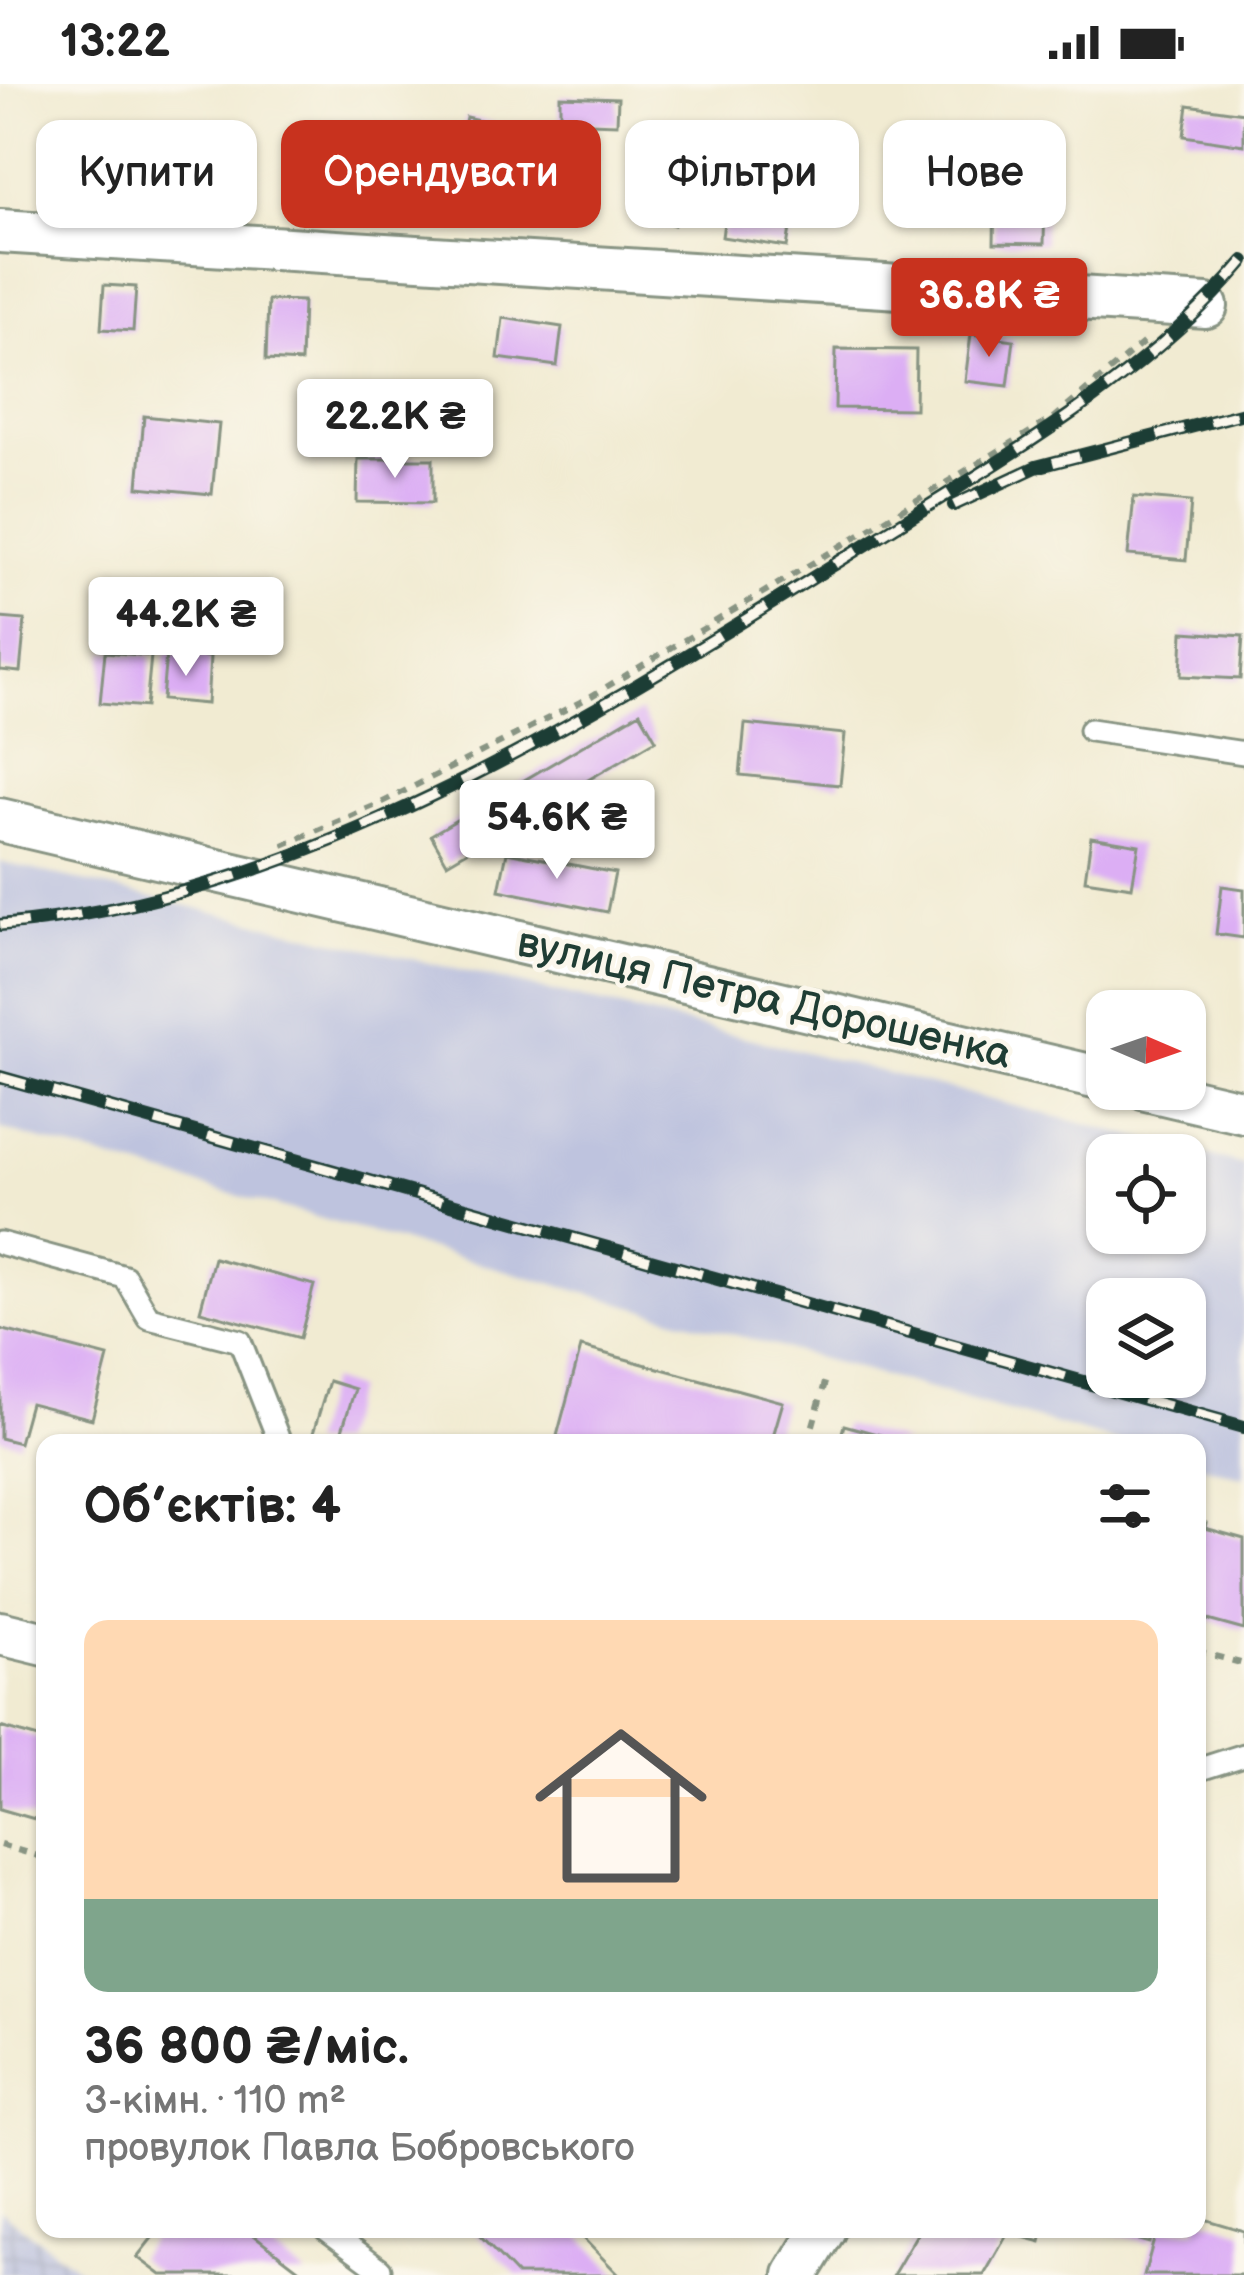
<!DOCTYPE html>
<html lang="uk">
<head>
<meta charset="utf-8">
<style>
	body { margin:0; font-family:"Balsamiq Sans",sans-serif; background:#f6f6f6; color:#222; height:100vh; display:flex; flex-direction:column; font-size:45px; white-space:nowrap }
	* { box-sizing:border-box; margin:0 }
	p { font-size:39px; color:#767676 }
	.icon { flex:none; width:66px; height:66px; fill:none; stroke:currentColor; stroke-width:2; stroke-linecap:round; stroke-linejoin:round }
	.map { position:relative; flex:1; overflow:hidden }
	.side { position:absolute; left:36px; top:1350px; width:1170px; height:804px; display:flex; flex-direction:column; background:#fff; border-radius:24px; box-shadow:0 3px 9px #0004 }
	.side>* { flex:none }
	.guide { position:absolute; left:36px; top:36px; width:1173px; height:108px; display:flex; gap:24px }
	.needle { width:78px; rotate:92deg }
	.tools { position:absolute; left:1086px; top:906px; display:grid; gap:24px }
	.tools a { display:grid; place-items:center; width:120px; height:120px; border-radius:24px; background:#fff; box-shadow:0 3px 9px #0004; font-size:60px }
	.price { position:absolute; translate:-50% -102px; padding:0 27px; border-radius:12px; background:#fff; color:#222; font-size:39px; line-height:78px; filter:drop-shadow(0 3px 6px #0008) }
	.price::after { content:''; position:absolute; left:50%; top:72px; width:36px; height:27px; margin-left:-18px; background:inherit; clip-path:polygon(0 0,100% 0,50% 100%) }
	.price.current { background:#c8321e; color:#fff }
	ul { padding:0; list-style:none }
	li { display:grid; align-content:center; gap:24px; height:636px; padding:0 48px }
	li span { display:grid; place-items:center; height:372px; border-radius:24px; color:#555 }
	li>.icon { margin-inline-start:auto }
	span .icon { width:216px; height:216px; fill:#fffc; stroke-width:1 }
	li b { font-size:51px }
	h2 { display:flex; justify-content:space-between; align-items:center; height:144px; padding:0 48px; font-size:51px }
	.chip { padding:0 42px; border-radius:24px; background:#fff; box-shadow:0 3px 9px #0004; font-size:42px; line-height:108px }
	.chip.current { background:#c8321e; color:#fff }
	.status { display:flex; justify-content:space-between; align-items:center; height:84px; padding:0 60px; background:#fff; direction:ltr }
	.status svg { height:33px; fill:currentColor }
	.map>svg:first-child { display:block }
	.industrial { fill:url(#industrial-grid) }
	.railway { fill:#bec3de; fill-rule:evenodd }
	.building { fill:#dcaef4 }
	.lines { fill:none; stroke-linecap:round; stroke-linejoin:round }
	.service-casing { stroke:#889483; stroke-width:27 }
	.minor-casing { stroke:#889483; stroke-width:48 }
	.path { stroke:#889483; stroke-width:6; stroke-dasharray:9 9; stroke-linecap:butt }
	.service { stroke:#fff; stroke-width:21 }
	.minor { stroke:#fff; stroke-width:42 }
	.rail-casing { stroke:#1f3d34; stroke-width:14 }
	.rail { stroke:#fbf7ec; stroke-width:9; stroke-dasharray:27; stroke-linecap:butt }
	.labels { text-anchor:middle; dominant-baseline:central; stroke-width:9; stroke-linejoin:round; paint-order:stroke }
	.street-label { font-size:42px; fill:#1f3d34; stroke:#fbf7ec }
</style>
</head>
<body>
<div class="status"><b>13:22</b><svg viewBox="0 0 49 12"><path d="M0 12V9h3v3zM5 12V6h3v6zM10 12V3h3v9zM15 12V0h3v12zM26 1h20v11H26zM47 4h2v5h-2z"/></svg></div>
<div class="map">
<svg width="1244" height="2191" viewBox="0 0 1244 2191">
	<defs>
		<pattern id="industrial-grid" width="8" height="8" patternUnits="userSpaceOnUse" patternTransform="scale(3)"><rect width="8" height="8" fill="#bec3de"/><path d="M0 4h8M4 0v8" fill="none" stroke="#a3a8bf"/></pattern>
	</defs>
	<rect width="100%" height="100%" fill="#fbf7ec"/>
	<filter id="ink" filterUnits="userSpaceOnUse"><feTurbulence type="fractalNoise" baseFrequency=".00833" numOctaves="2"/><feDisplacementMap in="SourceGraphic" scale="24" xChannelSelector="R" yChannelSelector="G"/><feConvolveMatrix kernelMatrix="1 2 1 2 8 2 1 2 1" color-interpolation-filters="sRGB"/></filter>
	<filter id="wash" filterUnits="userSpaceOnUse"><feTurbulence type="fractalNoise" baseFrequency=".004" numOctaves="4" result="noise"/><feDisplacementMap in="SourceGraphic" scale="48" xChannelSelector="R" yChannelSelector="G"/><feGaussianBlur stdDeviation="2.7" result="paint"/><feColorMatrix in="noise" values="0 0 0 0 0 0 0 0 0 0 0 0 0 0 0 0 0 1.4 0 .05"/><feComposite in="paint" operator="in"/></filter>
	<g filter="url(#wash)">
		<rect width="100%" height="100%" fill="#f1ebd2"/>
		<path class="industrial" d="M0 2126 86 2191H0Z"/>
		<path class="railway" d="M0 778 782 962 1244 1081V1393L1197 1380V1359H1122L0 1045ZM1107 1071H1185V1149H1107ZM1107 1215H1185V1293H1107Z"/>
		<g id="blocks">
			<path class="building" d="M560 12 618 14 617 40 560 38Z
				M1188 21 1244 29V61L1184 52Z
				M466 33 526 47 506 132 446 118Z
				M645 96 684 108 674 141 635 128Z
				M728 109 794 120 787 163 722 153Z
				M995 111H1045L1044 160 994 159Z
				M104 201 136 203 133 247 101 245Z
				M268 216 303 217 301 278 266 276Z
				M503 234 562 243 557 282 498 274Z
				M971 250 1014 256 1008 302 965 297Z
				M836 265 916 266 915 325 835 324Z
				M144 332 219 340 212 410 138 403Z
				M358 375H433V419L357 418Z
				M1134 413 1191 418 1186 476 1128 471Z
				M0 534 25 536 20 588 0 586Z
				M1183 548 1243 552 1240 595 1181 592Z
				M105 568 151 572 146 623 100 619Z
				M166 569 210 573 207 620 162 616Z
				M640 628 656 656 447 779 431 751Z
				M745 640 845 650 840 701 740 691Z
				M1091 753 1139 761 1132 803 1085 796Z
				M507 768 615 789 607 828 499 806Z
				M1222 802 1244 805V854L1216 850Z
				M214 1174 314 1201 300 1254 200 1227Z
				M0 1245 108 1273 92 1335 30 1319 19 1359 0 1354Z
				M581 1263 783 1318 771 1359H584L557 1352Z
				M329 1297 355 1305 338 1359H310Z
				M844 1341 906 1358 905 1359H839Z
				M1197 1437 1206 1439 1205 1444 1244 1455V1546L1197 1533Z
				M0 1643 45 1656V1738L0 1725Z
				M1197 2133 1244 2147V2191H1144L1157 2145H1197Z
				M159 2145H246L306 2191H161L137 2173Z
				M473 2145H574L619 2191H517Z
				M920 2145H1044L1041 2158 1008 2149 984 2191H893Z
				M1099 2145H1152L1149 2159Z"/>
		</g>
	</g>
	<g filter="url(#ink)">
		<use href="#blocks" fill-opacity="0" stroke="#889483" stroke-width="3"/>
		<g class="lines">
			<defs>
				<path id="service" d="M1090 646 1244 669
					M0 1159 125 1193 149 1234 240 1257 280 1359
					M1197 1686 1244 1671
					M326 2145 380 2185"/>
				<path id="minor" d="M0 147 1206 222
					M0 736 1107 996
					M1146 1005 1244 1028
					M0 1549 45 1560
					M796 2191 824 2145"/>
			</defs>
			<use href="#service" class="service-casing"/>
			<use href="#minor" class="minor-casing"/>
			<path class="path" d="M283 761 381 719 588 614 1055 333 1144 258
				M808 1359 826 1295
				M1197 1567 1244 1580
				M0 1761 45 1774"/>
			<use href="#service" class="service"/>
			<use href="#minor" class="minor"/>
			<defs>
				<path id="rail" d="M954 421 1036 383 1244 329
					M0 841C314 815 613 618 875 455 1003 375 1146 294 1244 177
					M0 993 1244 1343"/>
			</defs>
			<use href="#rail" class="rail-casing"/>
			<use href="#rail" class="rail"/>
		</g>
	</g>
	<g class="labels">
		<g class="street-label">
			<text transform="translate(764 915) rotate(13)">вулиця Петра Дорошенка</text>
		</g>
	</g>
</svg>
<div class="tools">
<a><svg class="needle" viewBox="-14 -14 28 28"><path d="M0-13l5 13h-10z" fill="#e53935"/><path d="M0 13l5-13h-10z" fill="#767676"/></svg></a>
<a><svg class="icon" aria-label="locate" viewBox="0 0 24 24"><circle cx="12" cy="12" r="6"/><path d="M12 2v4M12 18v4M2 12h4M18 12h4"/></svg></a>
<a><svg class="icon" aria-label="layers" viewBox="0 0 24 24"><path d="M12 4l9 5-9 5-9-5zM3 14l9 5 9-5"/></svg></a>
</div>
<b class="price current" style="left:989px;top:276px">36.8K ₴</b>
<b class="price" style="left:395px;top:397px">22.2K ₴</b>
<b class="price" style="left:186px;top:595px">44.2K ₴</b>
<b class="price" style="left:557px;top:798px">54.6K ₴</b>
<div class="guide">
<a class="chip">Купити</a>
<a class="chip current">Орендувати</a>
<a class="chip">Фільтри</a>
<a class="chip">Нове</a>
</div>
<section class="side">
<h2>Об’єктів: 4<svg class="icon" aria-label="filters" viewBox="0 0 24 24"><path d="M4 7h16M4 17h16"/><circle cx="9" cy="7" r="2"/><circle cx="15" cy="17" r="2"/></svg></h2>
<ul>
<li><span style="background:linear-gradient(#ffd9b3 75%,#7fa58c 0)"><svg class="icon" aria-label="home" viewBox="0 0 24 24"><path d="M3 11l9-7 9 7M6 9v11h12V9"/></svg></span><div><b>36 800 ₴/міс.</b><p>3-кімн. · 110 m²</p><p>провулок Павла Бобровського</p></div></li>
</ul>
</section>
</div>
</body>
</html>
